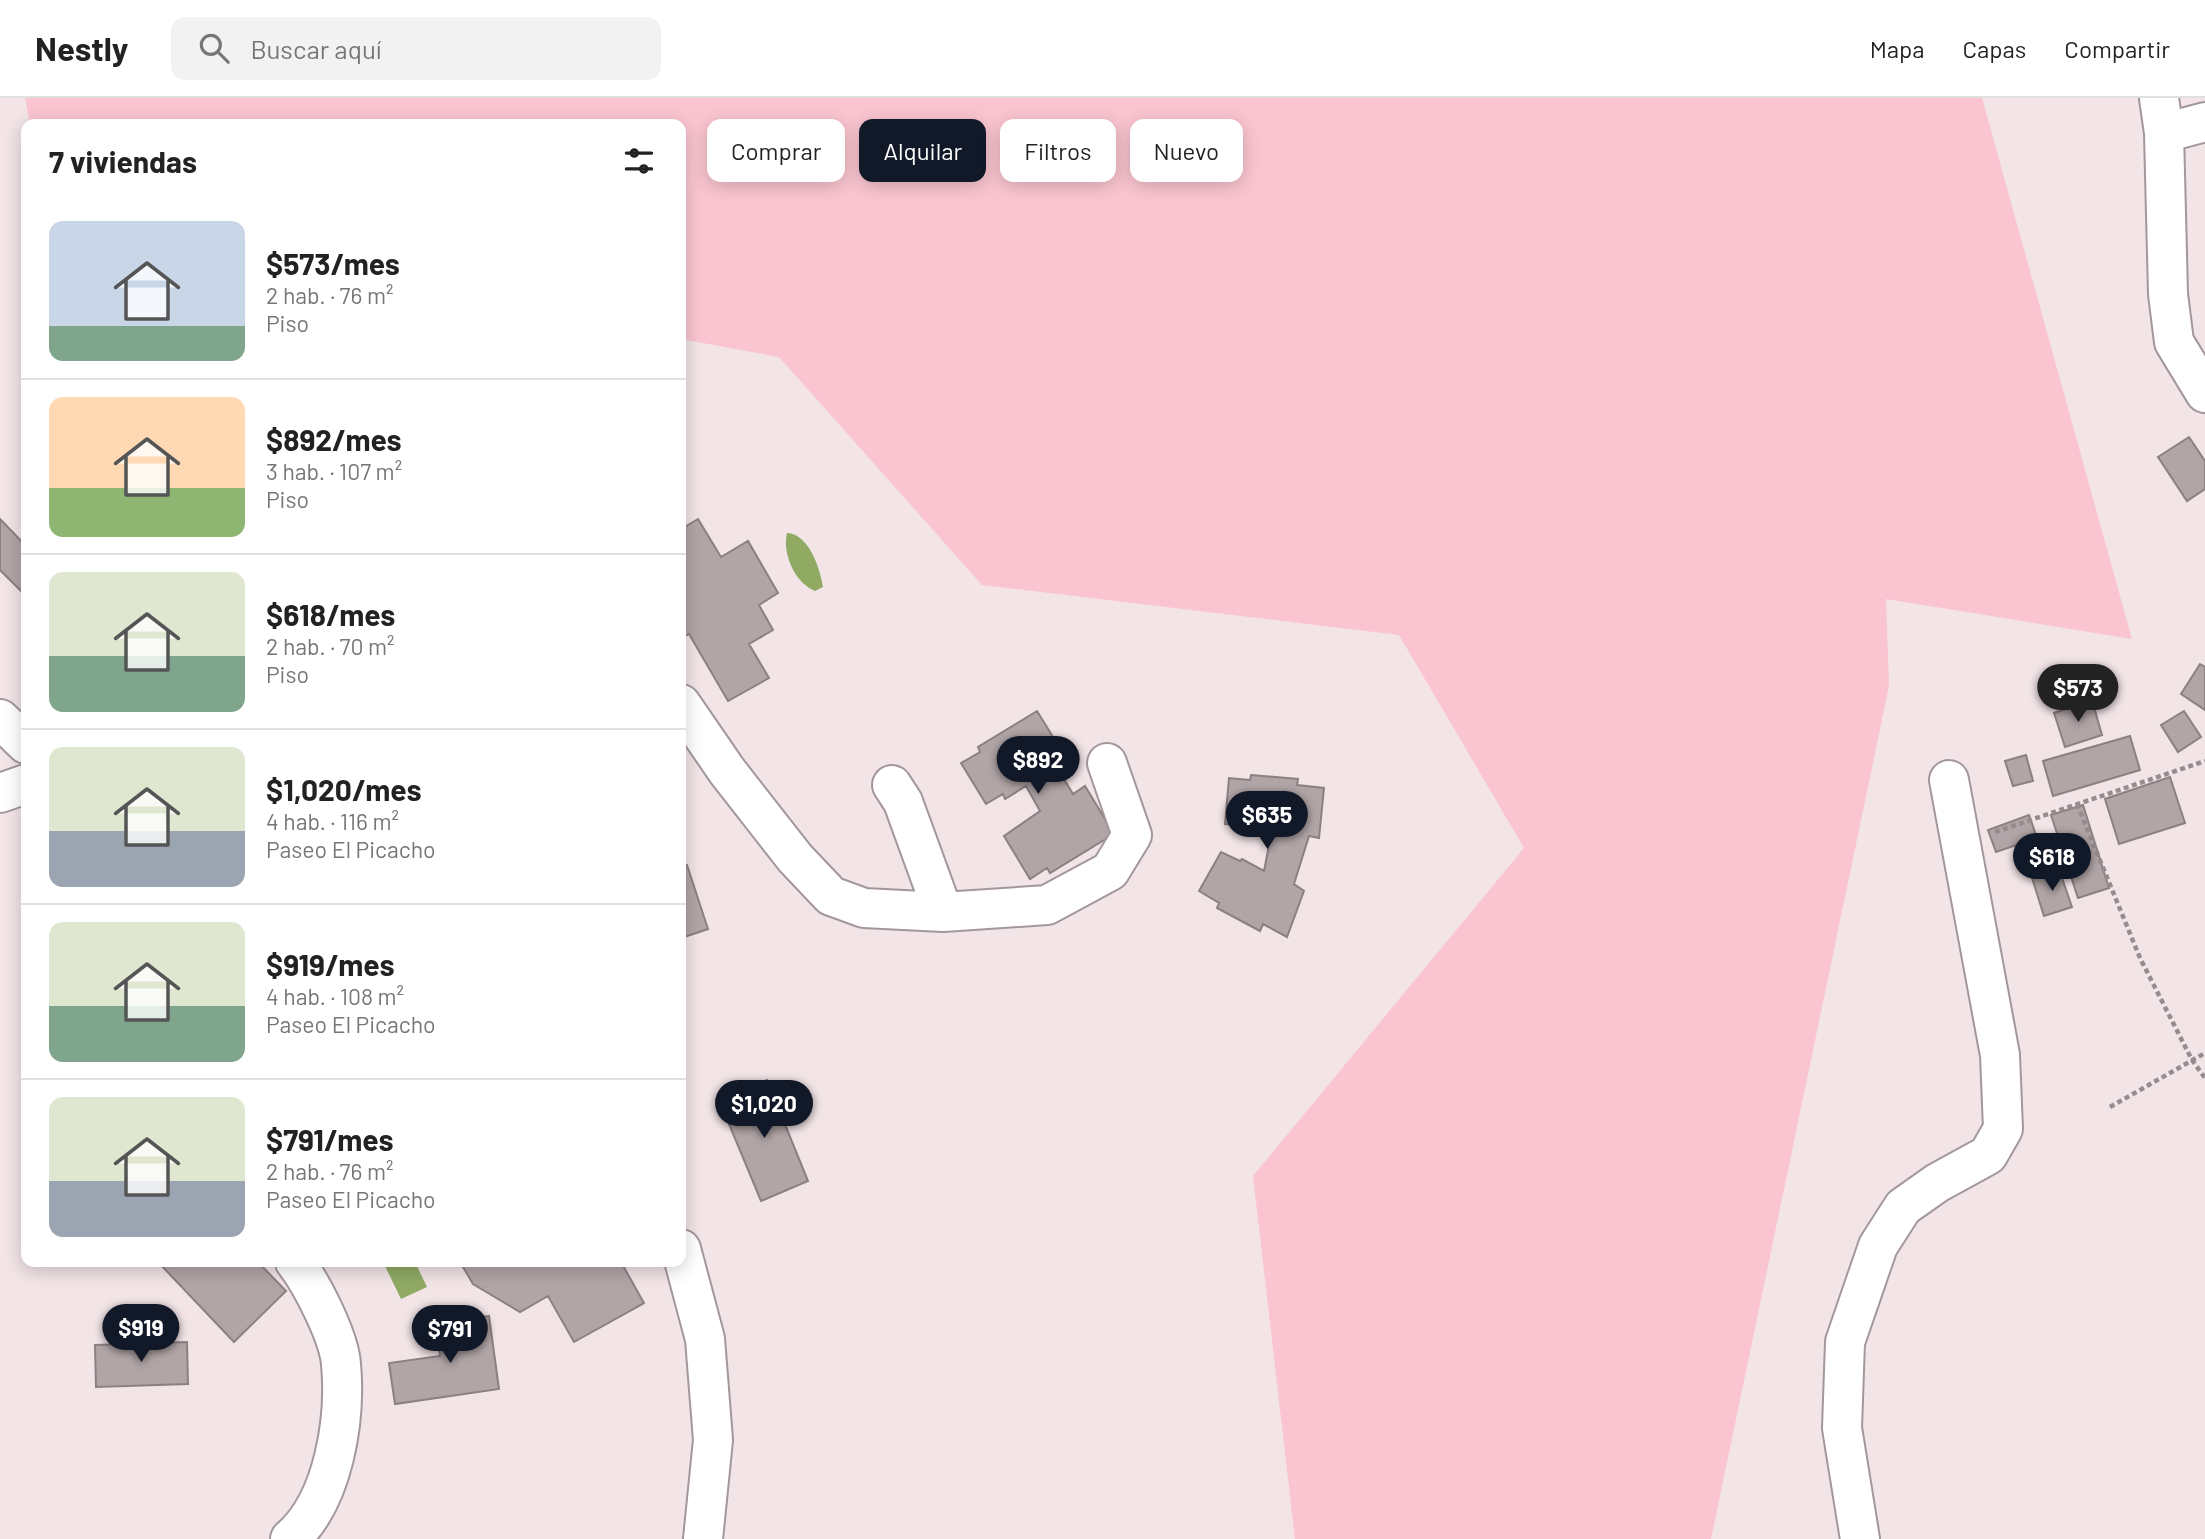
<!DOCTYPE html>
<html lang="es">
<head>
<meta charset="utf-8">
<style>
	body { margin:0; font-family:Barlow,sans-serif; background:#f2f2f2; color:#222; height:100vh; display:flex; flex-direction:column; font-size:26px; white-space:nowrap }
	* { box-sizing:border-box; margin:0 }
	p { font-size:23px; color:#767676 }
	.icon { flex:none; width:38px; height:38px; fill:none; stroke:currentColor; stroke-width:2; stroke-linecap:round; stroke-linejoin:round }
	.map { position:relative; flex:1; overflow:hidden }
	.side { position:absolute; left:21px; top:21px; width:665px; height:1148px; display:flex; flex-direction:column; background:#fff; border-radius:14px; box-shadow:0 4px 18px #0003 }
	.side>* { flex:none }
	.banner { position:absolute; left:707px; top:21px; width:665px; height:63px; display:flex; gap:14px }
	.price { position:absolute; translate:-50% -60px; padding:0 16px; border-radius:24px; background:#111827; color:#fff; font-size:23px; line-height:46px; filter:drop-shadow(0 2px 4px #0008) }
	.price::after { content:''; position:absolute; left:50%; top:42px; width:21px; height:16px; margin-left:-10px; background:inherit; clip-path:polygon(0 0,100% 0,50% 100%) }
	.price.active { background:#222; color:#fff }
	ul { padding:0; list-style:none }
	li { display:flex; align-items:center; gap:21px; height:175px; padding:0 28px }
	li+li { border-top:2px solid #e0e0e0 }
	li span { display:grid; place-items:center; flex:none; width:196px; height:140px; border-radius:14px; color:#555 }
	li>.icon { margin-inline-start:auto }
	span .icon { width:84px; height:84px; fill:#fffc; stroke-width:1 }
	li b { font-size:30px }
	h2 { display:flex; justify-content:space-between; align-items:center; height:84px; padding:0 28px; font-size:30px }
	.tag { padding:0 24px; border-radius:14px; background:#fff; box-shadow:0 4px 18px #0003; font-size:24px; line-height:63px }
	.tag.active { background:#111827; color:#fff }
	header { display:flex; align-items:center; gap:42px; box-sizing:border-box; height:98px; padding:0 35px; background:#fff; border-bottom:2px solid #e0e0e0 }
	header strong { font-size:33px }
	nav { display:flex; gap:38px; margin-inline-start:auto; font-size:24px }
	.search { width:490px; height:63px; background:#f2f2f2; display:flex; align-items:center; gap:18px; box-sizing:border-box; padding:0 24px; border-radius:14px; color:#767676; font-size:26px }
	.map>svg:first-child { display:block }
	.green { fill:#fac5d0 }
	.water { fill:#90aa64 }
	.building { fill:#b1a5a7; stroke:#8c8082; stroke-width:2 }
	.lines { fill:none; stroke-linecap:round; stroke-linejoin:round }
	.minor-casing { stroke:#a4979a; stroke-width:42 }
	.path { stroke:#968c8e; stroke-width:4.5; stroke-dasharray:5 3.5; stroke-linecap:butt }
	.minor { stroke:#fff; stroke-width:38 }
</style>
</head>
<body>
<header>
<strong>Nestly</strong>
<div class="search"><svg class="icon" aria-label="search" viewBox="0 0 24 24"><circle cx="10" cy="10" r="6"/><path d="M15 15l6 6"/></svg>Buscar aquí</div>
<nav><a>Mapa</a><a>Capas</a><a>Compartir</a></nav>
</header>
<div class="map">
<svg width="2205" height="1441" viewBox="0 0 2205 1441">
	<rect width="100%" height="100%" fill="#f2e4e7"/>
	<path class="green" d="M25 0H1982L2132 541 1886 501 1889 588 1711 1441H1295L1253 1078 1524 750 1399 537 982 487 779 259 681 241V26H30Z"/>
	<path class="water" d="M787 435C809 436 820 470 823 489L815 493C795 485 782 456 787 435Z
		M383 1164H415L427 1189 401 1201Z"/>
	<path class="building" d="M2189 339 2205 363V391L2187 403 2158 359Z
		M0 421 26 448V487L21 493 0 472Z
		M698 421 721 459 748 443 778 495 759 507 773 532 749 546 769 580 728 603 689 536 681 540V431Z
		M2200 566 2205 569V612L2181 596Z
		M2092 602 2102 637 2065 649 2054 615Z
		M1037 613 1066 660 1055 666 1073 696 1085 688 1114 736 1050 775 1047 770 1030 781 1004 738 1040 713 1026 688 1005 701 1003 696 986 706 961 665 980 654 978 649Z
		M2184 613 2201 639 2178 654 2161 627Z
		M2130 638 2140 672 2053 698 2043 663Z
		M2026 657 2033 683 2013 688 2005 663Z
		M1251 677 1298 681 1297 687 1324 690 1319 740 1309 738 1294 786 1304 793 1287 839 1263 826 1260 833 1217 810 1219 805 1199 793 1221 754 1240 763 1242 761 1264 773 1271 737 1246 734V728L1225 726 1229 680 1250 682Z
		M2170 679 2185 725 2119 746 2105 701Z
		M2083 707 2109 790 2078 800 2051 717Z
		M2029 717 2037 740 1996 754 1988 732Z
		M687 767 708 831 681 840V770Z
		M2059 771 2072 809 2044 818 2032 780Z
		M767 982 808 1083 761 1103 719 1002Z
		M158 1164H258L286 1193 234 1244Z
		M460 1164H621L644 1205 574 1244 548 1198 520 1214 473 1186Z
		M489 1218 499 1291 395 1306 389 1265 440 1258 436 1226Z
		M187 1244 188 1286 96 1289 95 1247Z"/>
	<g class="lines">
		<defs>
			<path id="minor" d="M2159 0 2164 35 2168 196 2174 244 2205 295
				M2164 35 2205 24
				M681 606 727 673 795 760 831 798 864 810 943 814 1047 807 1110 773 1132 737 1107 665
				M0 621 26 646
				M892 687 903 704 943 814
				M0 695 26 686
				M681 1151 705 1241 713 1342 703 1441
				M290 1441C334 1403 346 1321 341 1266 339 1239 312 1186 295 1164
				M1860 1441 1842 1330 1845 1244 1878 1148 1903 1109 1937 1085 1988 1057 2003 1031 2000 957 1949 682"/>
		</defs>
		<use href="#minor" class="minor-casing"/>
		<path class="path" d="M2077 706 2140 860 2192 962 2205 980
			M1995 734 2205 663
			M2110 1009 2205 955"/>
		<use href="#minor" class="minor"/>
	</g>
</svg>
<b class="price active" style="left:2078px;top:626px">$573</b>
<b class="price" style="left:1038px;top:698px">$892</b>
<b class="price" style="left:1267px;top:753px">$635</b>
<b class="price" style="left:2052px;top:795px">$618</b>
<b class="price" style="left:764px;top:1042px">$1,020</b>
<b class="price" style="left:141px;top:1266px">$919</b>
<b class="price" style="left:450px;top:1267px">$791</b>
<div class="banner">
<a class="tag">Comprar</a>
<a class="tag active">Alquilar</a>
<a class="tag">Filtros</a>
<a class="tag">Nuevo</a>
</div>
<section class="side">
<h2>7 viviendas<svg class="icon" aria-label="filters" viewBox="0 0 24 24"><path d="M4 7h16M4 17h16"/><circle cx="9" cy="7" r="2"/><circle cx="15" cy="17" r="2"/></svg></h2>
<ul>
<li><span style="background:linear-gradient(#c9d6e8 75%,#7fa58c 0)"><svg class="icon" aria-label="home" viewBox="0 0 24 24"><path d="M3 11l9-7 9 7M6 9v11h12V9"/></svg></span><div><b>$573/mes</b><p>2 hab. · 76 m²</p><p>Piso</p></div></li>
<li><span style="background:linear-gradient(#ffd9b3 65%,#8fb573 0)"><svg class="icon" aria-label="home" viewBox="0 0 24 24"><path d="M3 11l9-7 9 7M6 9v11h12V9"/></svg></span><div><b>$892/mes</b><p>3 hab. · 107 m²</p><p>Piso</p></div></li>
<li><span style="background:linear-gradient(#dfe7d0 60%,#7fa58c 0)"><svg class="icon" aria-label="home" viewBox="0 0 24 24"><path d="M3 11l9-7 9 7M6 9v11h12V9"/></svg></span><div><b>$618/mes</b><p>2 hab. · 70 m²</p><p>Piso</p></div></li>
<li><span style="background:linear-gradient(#dfe7d0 60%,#9aa5b1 0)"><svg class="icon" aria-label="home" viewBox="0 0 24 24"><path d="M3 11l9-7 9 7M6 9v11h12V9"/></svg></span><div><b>$1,020/mes</b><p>4 hab. · 116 m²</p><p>Paseo El Picacho</p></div></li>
<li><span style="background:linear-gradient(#dfe7d0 60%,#7fa58c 0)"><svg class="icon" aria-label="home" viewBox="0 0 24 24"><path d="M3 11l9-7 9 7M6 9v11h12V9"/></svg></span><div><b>$919/mes</b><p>4 hab. · 108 m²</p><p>Paseo El Picacho</p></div></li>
<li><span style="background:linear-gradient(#dfe7d0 60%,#9aa5b1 0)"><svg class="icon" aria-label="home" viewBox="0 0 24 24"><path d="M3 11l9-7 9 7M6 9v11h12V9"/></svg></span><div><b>$791/mes</b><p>2 hab. · 76 m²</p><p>Paseo El Picacho</p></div></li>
</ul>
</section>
</div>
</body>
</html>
